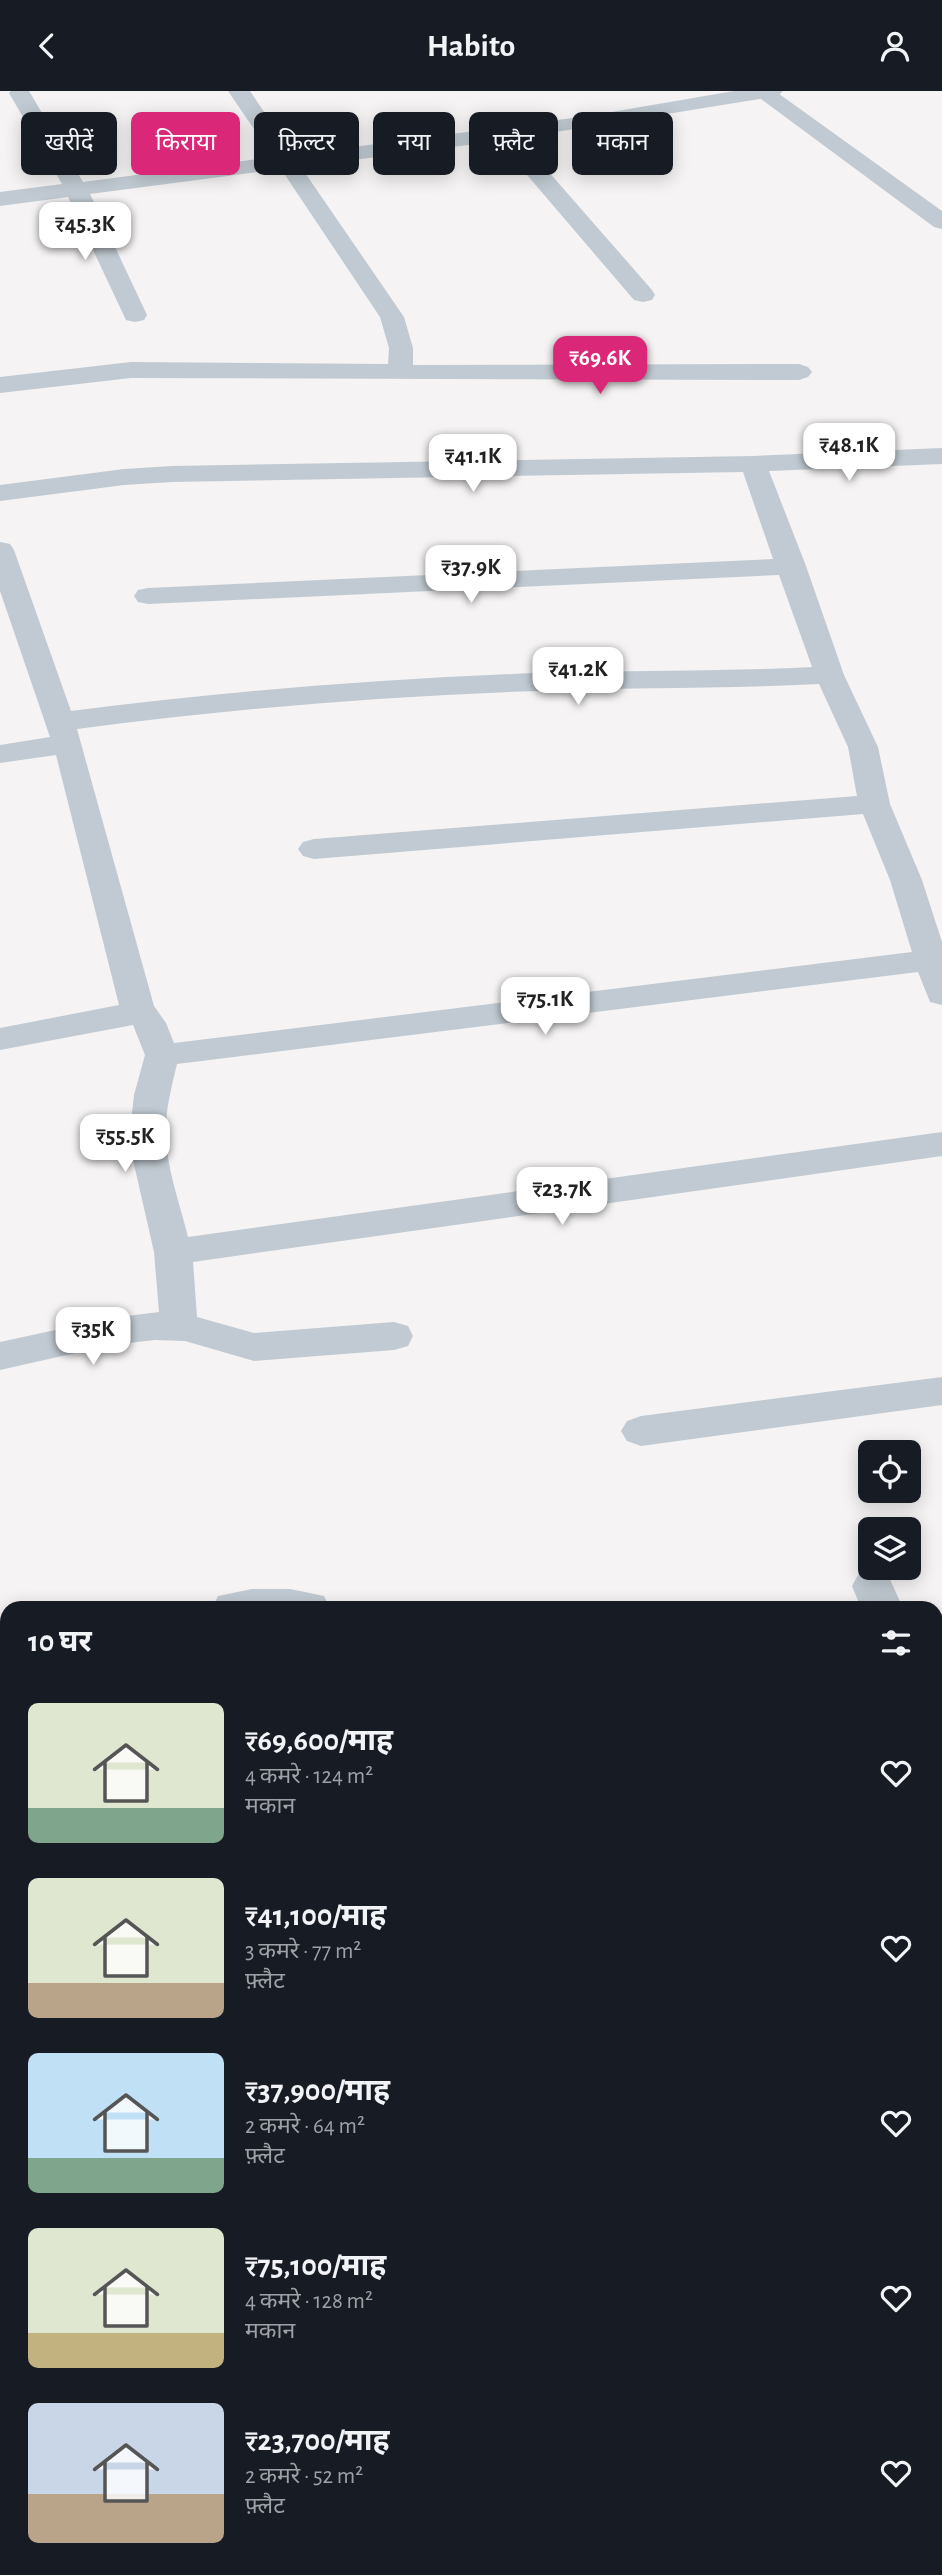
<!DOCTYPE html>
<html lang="hi">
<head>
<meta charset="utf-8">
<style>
	body { margin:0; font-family:"Alegreya Sans","Noto Sans Devanagari",sans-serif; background:#242831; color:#f1f3f6; height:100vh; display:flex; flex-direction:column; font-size:26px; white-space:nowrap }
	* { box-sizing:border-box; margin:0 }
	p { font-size:23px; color:#9ea1a6 }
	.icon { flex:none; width:38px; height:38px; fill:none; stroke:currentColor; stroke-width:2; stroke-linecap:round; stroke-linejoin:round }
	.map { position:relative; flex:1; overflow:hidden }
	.sheet { position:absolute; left:0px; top:1510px; width:943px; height:975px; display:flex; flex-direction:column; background:#171b24; border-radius:21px 21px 0 0; box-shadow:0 4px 18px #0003 }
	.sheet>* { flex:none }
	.guide { position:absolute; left:21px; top:21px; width:901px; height:63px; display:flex; gap:14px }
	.fabs { position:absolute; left:858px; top:1349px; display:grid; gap:14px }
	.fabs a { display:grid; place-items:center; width:63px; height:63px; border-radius:10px; background:#171b24; box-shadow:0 4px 18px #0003; font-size:35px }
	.price { position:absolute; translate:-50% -60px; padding:0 16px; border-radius:14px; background:#fff; color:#222; font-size:23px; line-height:46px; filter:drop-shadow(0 2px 4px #0008) }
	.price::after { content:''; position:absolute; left:50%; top:42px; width:21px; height:16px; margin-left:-10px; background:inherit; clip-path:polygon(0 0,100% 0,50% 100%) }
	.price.on { background:#db2777; color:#fff }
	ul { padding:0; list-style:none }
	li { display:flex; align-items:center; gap:21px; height:175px; padding:0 28px }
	li span { display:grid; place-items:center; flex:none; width:196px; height:140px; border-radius:10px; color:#555 }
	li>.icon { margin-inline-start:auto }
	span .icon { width:84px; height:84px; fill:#fffc; stroke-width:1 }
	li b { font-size:30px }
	h2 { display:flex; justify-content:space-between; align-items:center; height:84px; padding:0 28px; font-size:30px }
	.tag { padding:0 24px; border-radius:10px; background:#171b24; box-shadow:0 4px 18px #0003; font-size:24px; line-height:63px }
	.tag.on { background:#db2777; color:#fff }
	header { display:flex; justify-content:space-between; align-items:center; height:91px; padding:0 28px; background:#171b24; font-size:32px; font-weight:600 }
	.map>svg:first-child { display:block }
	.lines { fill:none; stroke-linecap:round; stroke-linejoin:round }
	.minor { fill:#c1cad2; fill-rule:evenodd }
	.tertiary { fill:#c1cad2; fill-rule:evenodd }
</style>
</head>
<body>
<header><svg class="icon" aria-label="back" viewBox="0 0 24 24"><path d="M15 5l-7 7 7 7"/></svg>Habito<svg class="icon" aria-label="person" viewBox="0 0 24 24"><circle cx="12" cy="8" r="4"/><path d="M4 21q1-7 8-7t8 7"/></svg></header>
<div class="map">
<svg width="942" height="2484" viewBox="0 0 942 2484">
	<rect width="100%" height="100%" fill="#f5f3f3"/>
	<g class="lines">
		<path class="minor" d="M11 0H29L83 91 273 66 228 0H250L293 64 588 25 734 0H783L779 4 772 6 519 47 652 199 655 204 652 209 643 211 634 209 498 50 301 76 404 226 413 257V274L799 273 808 276 812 281 808 286 799 289 131 287 0 302V286L131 271 388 273 389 257 380 226 281 78 90 103 147 224 144 229 135 231 126 229 68 106 0 115V101L62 93 9 2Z
			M942 357V373L769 380 806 475 844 584 878 656 890 713 922 789 942 851V914L930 911 918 881 177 973C172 994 166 1016 166 1038 165 1074 180 1112 188 1146L942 1041V1065L193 1171 197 1226 254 1242 394 1231 408 1235 413 1245 408 1255 394 1259 254 1270 185 1250 155 1249 111 1254 0 1279V1251L111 1227 159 1221 154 1161 133 1069 130 1039 134 1004 145 964 133 934 0 959V937L119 914 56 664 0 672V654L50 646 0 500V451L10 453 14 459 71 620C225 600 380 588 536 582 628 579 720 581 812 576L779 484 148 513 138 511 134 505 138 499 148 497 773 468 743 381 172 391 124 394 0 410V394L124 378 172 375 753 365ZM819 593 848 656 857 705 314 748 303 751 298 758 303 765 314 768 863 723 890 789 912 861 174 952 166 932 154 915 77 638C230 618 383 605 537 600 631 596 725 598 819 593Z
			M942 1286V1314L641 1355 627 1350 621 1340 627 1330 641 1325Z
			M873 1479 888 1484 903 1517H861L852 1495 858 1484Z
			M252 1498H290L324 1505 330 1517H212L218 1505Z
			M7 1556V1590L0 1592V1558Z
			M936 1640 942 1642V1691L936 1689Z
			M942 1842V1882L936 1883V1843Z
			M7 1856V1898L0 1899V1857Z
			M936 2180 942 2183V2296L936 2297V2245H939L936 2244Z
			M7 2238V2290L0 2292V2240Z
			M182 2478H238L240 2484H184Z
			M852 2478H908L910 2484H854Z"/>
		<path class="tertiary" d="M750 0H775L942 120V138L934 136Z"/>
	</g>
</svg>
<div class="fabs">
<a><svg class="icon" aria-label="locate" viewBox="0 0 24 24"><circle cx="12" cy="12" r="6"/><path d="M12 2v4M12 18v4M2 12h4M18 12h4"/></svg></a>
<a><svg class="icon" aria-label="layers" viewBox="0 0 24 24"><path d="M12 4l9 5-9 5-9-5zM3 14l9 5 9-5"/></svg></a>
</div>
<b class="price" style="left:85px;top:171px">₹45.3K</b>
<b class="price on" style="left:600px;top:305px">₹69.6K</b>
<b class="price" style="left:849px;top:392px">₹48.1K</b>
<b class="price" style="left:473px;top:403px">₹41.1K</b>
<b class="price" style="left:471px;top:514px">₹37.9K</b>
<b class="price" style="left:578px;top:616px">₹41.2K</b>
<b class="price" style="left:545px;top:946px">₹75.1K</b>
<b class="price" style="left:125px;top:1083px">₹55.5K</b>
<b class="price" style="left:562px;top:1136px">₹23.7K</b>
<b class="price" style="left:93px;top:1276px">₹35K</b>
<div class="guide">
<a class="tag">खरीदें</a>
<a class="tag on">किराया</a>
<a class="tag">फ़िल्टर</a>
<a class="tag">नया</a>
<a class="tag">फ़्लैट</a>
<a class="tag">मकान</a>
</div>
<section class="sheet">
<h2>10 घर<svg class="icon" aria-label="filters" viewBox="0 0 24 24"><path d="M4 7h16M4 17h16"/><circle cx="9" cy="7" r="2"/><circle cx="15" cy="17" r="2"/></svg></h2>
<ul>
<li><span style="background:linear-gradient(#dfe7d0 75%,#7fa58c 0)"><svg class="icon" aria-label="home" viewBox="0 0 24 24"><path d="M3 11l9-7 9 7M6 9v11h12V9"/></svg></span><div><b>₹69,600/माह</b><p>4 कमरे · 124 m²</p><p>मकान</p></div><svg class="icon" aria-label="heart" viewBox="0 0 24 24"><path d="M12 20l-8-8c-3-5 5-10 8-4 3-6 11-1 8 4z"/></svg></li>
<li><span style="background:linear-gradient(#dfe7d0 75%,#b9a48a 0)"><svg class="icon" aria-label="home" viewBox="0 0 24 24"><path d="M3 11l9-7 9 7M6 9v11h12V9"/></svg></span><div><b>₹41,100/माह</b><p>3 कमरे · 77 m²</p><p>फ़्लैट</p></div><svg class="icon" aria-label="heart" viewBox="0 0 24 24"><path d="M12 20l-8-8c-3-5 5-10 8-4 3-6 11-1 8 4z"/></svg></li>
<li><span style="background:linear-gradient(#bfe0f5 75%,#7fa58c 0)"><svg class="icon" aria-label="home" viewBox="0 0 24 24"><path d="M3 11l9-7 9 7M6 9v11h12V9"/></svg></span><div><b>₹37,900/माह</b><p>2 कमरे · 64 m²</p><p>फ़्लैट</p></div><svg class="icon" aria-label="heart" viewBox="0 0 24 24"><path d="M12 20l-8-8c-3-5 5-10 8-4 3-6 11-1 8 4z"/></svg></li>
<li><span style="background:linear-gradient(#dfe7d0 75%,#c2b280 0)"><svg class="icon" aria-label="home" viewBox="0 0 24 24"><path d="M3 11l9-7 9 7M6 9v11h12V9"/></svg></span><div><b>₹75,100/माह</b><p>4 कमरे · 128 m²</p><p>मकान</p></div><svg class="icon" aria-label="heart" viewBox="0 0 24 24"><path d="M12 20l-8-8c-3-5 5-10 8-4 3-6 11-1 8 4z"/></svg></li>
<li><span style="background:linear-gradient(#c9d6e8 65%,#b9a48a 0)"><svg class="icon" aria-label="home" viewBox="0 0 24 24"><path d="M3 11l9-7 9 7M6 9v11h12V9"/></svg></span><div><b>₹23,700/माह</b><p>2 कमरे · 52 m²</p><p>फ़्लैट</p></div><svg class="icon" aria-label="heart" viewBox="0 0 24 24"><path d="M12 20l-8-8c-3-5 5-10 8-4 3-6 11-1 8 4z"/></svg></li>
</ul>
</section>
</div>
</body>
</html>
